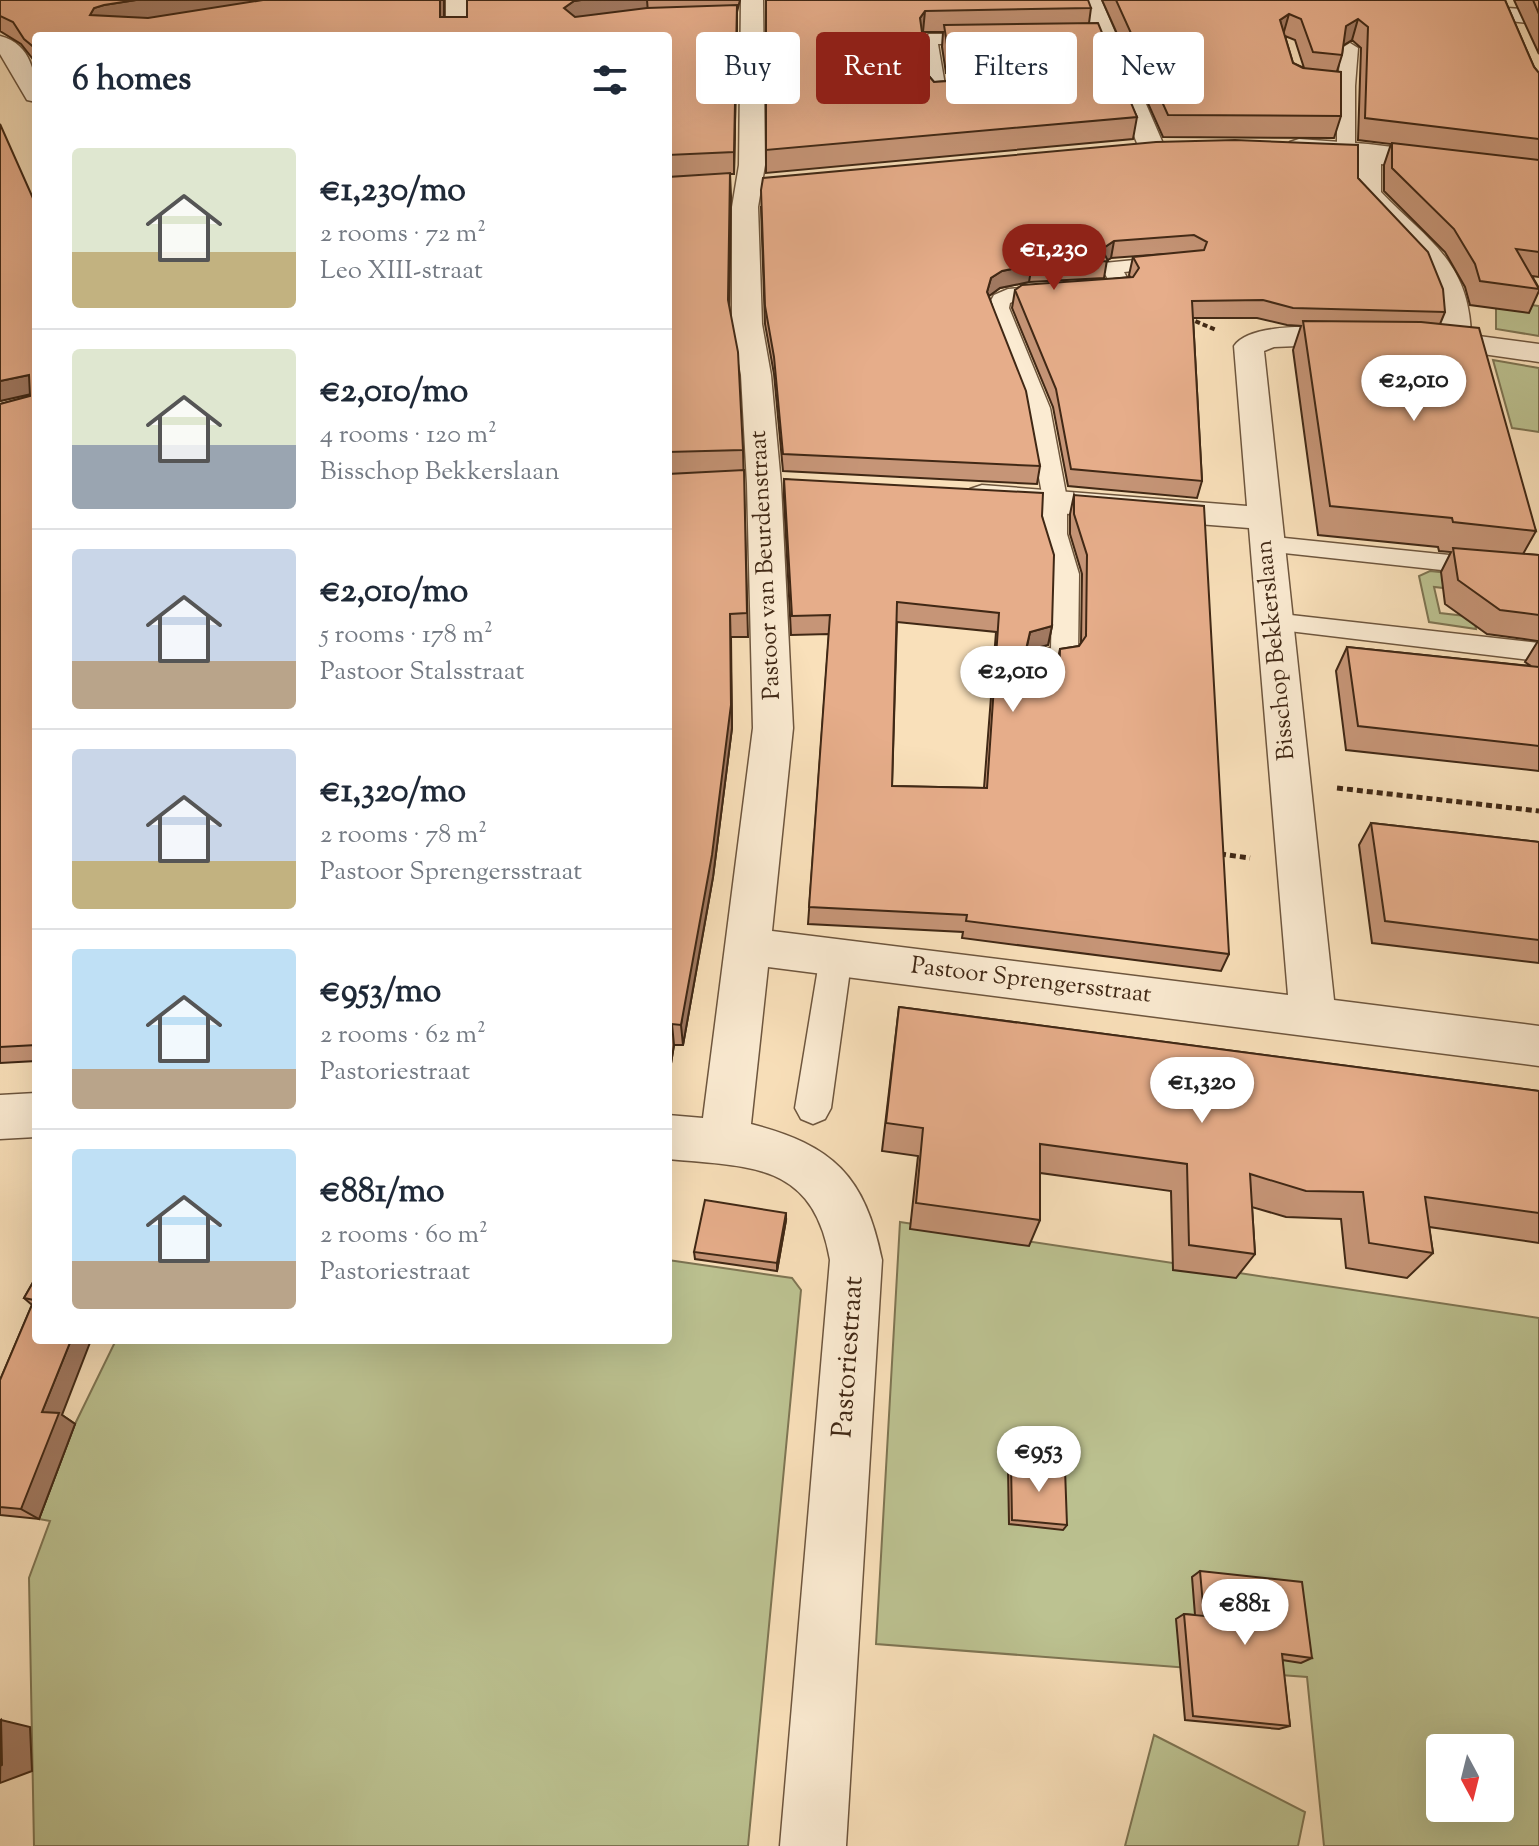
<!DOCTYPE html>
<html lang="en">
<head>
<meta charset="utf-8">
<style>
	body { margin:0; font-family:"Sorts Mill Goudy",serif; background:#f6f6f7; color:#1f2937; height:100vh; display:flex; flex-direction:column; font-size:30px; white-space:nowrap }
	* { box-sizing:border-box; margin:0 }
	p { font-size:26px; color:#747a83 }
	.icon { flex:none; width:44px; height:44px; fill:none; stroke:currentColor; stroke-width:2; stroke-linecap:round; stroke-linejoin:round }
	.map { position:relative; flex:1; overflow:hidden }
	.sheet { position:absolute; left:32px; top:32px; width:640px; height:1312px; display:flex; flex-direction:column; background:#fff; border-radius:8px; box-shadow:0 8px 32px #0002 }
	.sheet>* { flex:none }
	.hud { position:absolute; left:696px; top:32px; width:722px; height:72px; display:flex; gap:16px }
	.needle { width:52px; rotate:173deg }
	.controls { position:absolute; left:1426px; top:1734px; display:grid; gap:16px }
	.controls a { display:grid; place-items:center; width:88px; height:88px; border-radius:8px; background:#fff; box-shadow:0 8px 32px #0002; font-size:40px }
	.price { position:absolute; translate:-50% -68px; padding:0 18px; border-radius:28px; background:#fff; color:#222; font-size:26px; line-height:52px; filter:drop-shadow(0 2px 4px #0008) }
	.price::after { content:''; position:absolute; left:50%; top:48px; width:24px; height:18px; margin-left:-12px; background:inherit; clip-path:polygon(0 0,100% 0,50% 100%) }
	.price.active { background:#8f2418; color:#fff }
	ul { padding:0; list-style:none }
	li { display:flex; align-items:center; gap:24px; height:200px; padding:0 40px }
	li+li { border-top:2px solid #e0e1e3 }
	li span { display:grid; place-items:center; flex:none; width:224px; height:160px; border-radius:8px; color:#555 }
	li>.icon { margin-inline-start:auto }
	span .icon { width:96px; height:96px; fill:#fffc; stroke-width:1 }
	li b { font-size:34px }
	h2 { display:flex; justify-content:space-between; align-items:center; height:96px; padding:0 40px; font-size:34px }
	.pill { padding:0 28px; border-radius:8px; background:#fff; box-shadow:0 8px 32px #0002; font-size:28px; line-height:72px }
	.pill.active { background:#8f2418; color:#fff }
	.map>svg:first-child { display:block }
	.green { fill:#bcc291; stroke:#7e7553; stroke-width:2; fill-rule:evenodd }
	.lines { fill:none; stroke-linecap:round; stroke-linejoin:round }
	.lane-casing { stroke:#6e563e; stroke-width:3 }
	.street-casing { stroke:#6e563e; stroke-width:3 }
	.path-far1 { stroke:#402815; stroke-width:4; stroke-dasharray:5 3; stroke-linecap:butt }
	.path { stroke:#402815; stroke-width:5; stroke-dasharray:6 4; stroke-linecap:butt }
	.lane { fill:#fbebd2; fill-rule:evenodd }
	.street { fill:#fbebd2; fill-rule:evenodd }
	.wall { fill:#c69577; stroke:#402815; stroke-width:2; fill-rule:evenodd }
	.shaded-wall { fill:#a17961; stroke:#402815; stroke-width:2 }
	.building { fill:#e6ad8a; stroke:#402815; stroke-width:2; fill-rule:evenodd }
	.labels { text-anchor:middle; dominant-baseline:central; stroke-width:6; stroke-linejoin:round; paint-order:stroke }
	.street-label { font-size:24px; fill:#402815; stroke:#fbebd2 }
	.near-street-label { font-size:28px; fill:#402815; stroke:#fbebd2 }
</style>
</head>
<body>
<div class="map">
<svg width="1539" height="1846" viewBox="0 0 1539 1846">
	<rect width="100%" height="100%" fill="#f9e0ba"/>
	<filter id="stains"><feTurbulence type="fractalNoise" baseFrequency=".0025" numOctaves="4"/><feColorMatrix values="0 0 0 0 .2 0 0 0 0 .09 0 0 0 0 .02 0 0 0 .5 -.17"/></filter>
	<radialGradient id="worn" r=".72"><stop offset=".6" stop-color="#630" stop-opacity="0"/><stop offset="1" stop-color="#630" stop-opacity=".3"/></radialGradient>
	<path class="green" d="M1496 300 1539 306V336L1496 329Z
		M1493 360 1539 368V432L1512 428Z
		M1430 571 1468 575 1471 591 1434 587 1440 613 1474 617 1476 629 1429 622 1419 576Z
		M900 1222 1539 1318V1846H1324L1307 1677 876 1644ZM1440 1748H1500V1808H1440Z
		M668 1260 792 1278 801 1290 748 1846H34L29 1578 50 1521 39 1519 75 1424 116 1340H668Z
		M1154 1735 1305 1812 1298 1846H1125Z"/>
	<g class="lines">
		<defs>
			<path id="lane" d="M929 34H984L992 39 984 44H938L947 97 938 102 929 97 921 39Z
				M1350 43 1358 48 1355 86V150L1346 156 1337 150V86L1342 48Z
				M1175 256 1182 258 1185 262 1182 266 1124 272 1132 287 1129 291 1019 299 1010 303 1009 308 1050 408 1067 499V534L1079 574 1078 655 1074 662 1053 666 1052 695 1048 702 1038 705 1028 702C1021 690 1022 664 1029 652L1051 648 1053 574 1041 534 1043 499 1026 408 987 308 994 295 1008 289 1109 281 1101 267 1104 263Z
				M1266 536 1488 559 1497 561 1501 567 1497 573 1488 575 1257 550 1253 544 1257 538Z
				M1273 613 1539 643V661L1264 628 1260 622 1264 616Z
				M836 943 848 947 852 956 831 1108 825 1119 813 1124 801 1119 795 1108 820 956 824 947Z"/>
			<path id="street" d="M446 0H468V36H446Z
				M741 0H763L765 165 758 207 762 324 771 375 781 484 793 728 772 931 1288 995 1249 528 982 507 970 503 965 496 970 489 982 485 1247 506 1234 346C1252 320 1330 328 1359 328L1370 331 1374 337 1370 343 1274 347 1264 351 1334 1000 1539 1026V1066L768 967 751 1124C833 1145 865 1176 882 1260L846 1846H780L830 1260C813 1162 751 1167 668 1159V1115L703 1118 753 728 747 484 741 375 732 324V207L739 165Z
				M1079 0H1101L1165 148 1161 153H1143L1139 148Z
				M1507 8 1539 10V24L1499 20 1496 15 1499 10Z
				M0 36C32 44 36 75 36 102L27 100 0 54Z
				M1299 139 1368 144 1539 165V181L1381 164V192C1427 240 1469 261 1471 335L1539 344V362L1413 344 1409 338 1413 332 1424 329 1441 331C1441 252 1392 247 1355 193V161L1290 152 1286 147 1290 142Z
				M36 1093V1137L0 1139V1095Z"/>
		</defs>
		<use href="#lane" class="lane-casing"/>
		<use href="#street" class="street-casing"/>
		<path class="path-far1" d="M1188 318 1216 330"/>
		<path class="path" d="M1337 788 1539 811
			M1220 854 1250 858"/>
		<use href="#lane" class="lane"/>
		<use href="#street" class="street"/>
	</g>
	<path class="wall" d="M0 0H444V17H467V0H740L737 12 734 174H730L729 305 743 450 748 637H731L732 728 713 877 683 1045H674L668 1082V36H36V63L21 44 0 31Z
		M766 0 1091 8 1089 23 1137 117 1133 139 766 173ZM923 32H943L942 47 946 73H949L948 81 934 82 928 75 922 34Z
		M1102 0H1505L1534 67 1539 73V277L1532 276 1539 288V291L1529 313 1470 305 1465 287 1445 252 1384 191V165L1391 144 1358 140 1361 48 1352 40 1343 45 1342 55 1337 71 1341 116 1334 138 1163 137ZM1285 36 1295 40 1304 68 1293 63Z
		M1514 0H1539V54Z
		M1358 178 1445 312 1440 324 1536 531 1523 554 1539 555V771L1346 750 1336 671 1347 647 1531 666 1525 662 1538 641 1487 634 1445 604 1441 572 1451 552 1439 551 1438 547 1318 535 1293 350 1301 326 1287 325 1257 318H1193L1202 481 1197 498 1068 486 1053 407 1012 308 1015 290 1130 277 1129 275 1133 257 1165 254 1111 258 1107 260 1104 278 1029 282 1000 288 989 296 1040 466 1037 484 783 471 774 374 765 324 761 207Z
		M36 205V1061L0 1063V404L30 396V394L0 401Z
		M784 479 1042 516 1052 626 1048 645 1026 651 1024 659 1029 684 1041 689 1053 686 1055 683 1056 668 1060 649 1079 646 1081 643 1082 574 1070 534V514L1074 495 1229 954 1221 971 962 938 963 932 808 924 829 634 791 635 784 498ZM897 622 996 632 984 788 892 786Z
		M1371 823 1539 842V963L1372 943 1359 845Z
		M899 1007 1539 1091V1243L1429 1227 1433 1253 1407 1278 1346 1268 1341 1219 1286 1217 1252 1207 1255 1254 1236 1278 1173 1270 1171 1191 1040 1173V1220L1029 1246 910 1229 918 1156 882 1151Z
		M786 1220 777 1271 695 1259 694 1252Z
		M36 1277 62 1415 75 1424 39 1519 0 1515V1380L32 1305 24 1298Z
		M1011 1463 1067 1525 1063 1530 1009 1524 1008 1468Z
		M1200 1571 1312 1658 1301 1663 1282 1660 1290 1726 1279 1729 1185 1720 1176 1619 1184 1614 1195 1615 1192 1577Z"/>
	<path class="shaded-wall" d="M136 0H279L111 26 90 15 94 8 104 5Z
		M440 0H444V36L440 17Z
		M581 0H647L648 13 577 22 564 8 574 1Z
		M737 5V27L734 174V152Z
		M925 11 923 32 918 39 920 18Z
		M1289 14 1283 35 1280 20Z
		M1358 19 1352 40 1339 48 1346 26Z
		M730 173 731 196 729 324 728 300Z
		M1114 241 1111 258 1106 261 1102 249Z
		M1032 265 1029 282 1000 288 989 296 987 292 991 278 1002 271Z
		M29 375 36 393 0 401V381Z
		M730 614 732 728 713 877 683 1045 681 1025Z
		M1052 626 1048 645 1026 651 1030 632Z
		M672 1024 674 1045 668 1082V1048Z
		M786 1213V1220L777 1271V1263Z
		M71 1340H91L62 1415 75 1424 39 1519 21 1509 42 1412Z
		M1 1720 30 1727 32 1771 0 1783Z"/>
	<path class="building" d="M0 0H136L104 5 94 8 90 15 148 18 263 0H440V17H467V0H581L574 1 564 8 575 17 647 8 737 5 734 152 668 155V36H36V49L24 39 13 22 0 16Z
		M766 0H1088L1091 8 925 11 920 18 928 75 934 82 948 81 950 67H1004L1016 60 1004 51H948L944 25 1098 23 1137 117 766 150Z
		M1116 0H1505L1534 67 1539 73V139L1365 118 1368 27 1358 19 1346 26 1342 55 1313 52 1301 19 1289 14 1280 20 1293 63 1303 68 1341 72V116L1168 115Z
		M1533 0H1539V14Z
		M0 124 36 205V1045L0 1047V404L30 396 29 375 0 381Z
		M1235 140 1358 145V178L1428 252 1443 289 1445 312 1293 308 1263 300 1192 301 1202 481 1071 469 1056 389 1015 290 1022 285 1133 277 1139 268 1133 257 1204 250 1207 242 1194 235 1114 241 1102 249 1108 261 1032 265 1002 271 991 278 987 292 1026 391 1040 466 783 454 774 357 765 306 761 190 763 178 1156 142Z
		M1392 143 1539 160V252L1516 249 1539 289 1480 281 1475 264 1454 229 1392 168Z
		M730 173 728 300 738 352 743 450 668 452V177Z
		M1303 321 1421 322 1479 328 1536 531 1453 522 1452 518 1330 506Z
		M744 470 747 613 730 614 731 705 712 855 681 1025 672 1024 668 1048V474Z
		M784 479 1043 493 1042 516 1054 555 1052 626 1030 632 1024 658 1029 684 1041 689 1053 686 1059 678 1060 649 1079 646 1086 636 1087 555 1074 514V495L1204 506 1229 954 966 921 967 915 809 907 830 615 792 616ZM897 602 999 613 987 788 892 786Z
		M1453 548 1539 555V615L1500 610 1458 580Z
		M1347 647 1539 667V746L1358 726Z
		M1371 823 1539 842V940L1385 921Z
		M899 1007 1539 1091V1213L1425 1197 1433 1253 1369 1243 1363 1192 1306 1191 1250 1174 1255 1254 1189 1245 1187 1164 1040 1144V1220L916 1203 923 1128 886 1123Z
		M705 1200 786 1213 777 1263 694 1252Z
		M36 1277V1340H71L42 1412 59 1413 21 1509 0 1507V1380L34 1300 24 1298Z
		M1011 1463 1065 1469 1067 1525 1012 1520Z
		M1200 1571 1302 1582 1312 1658 1282 1654 1290 1726 1193 1716 1184 1614 1204 1616Z
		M1 1720 2 1765 0 1766V1721Z"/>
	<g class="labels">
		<g class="street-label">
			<text transform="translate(766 565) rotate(-93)">Pastoor van Beurdenstraat</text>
			<text transform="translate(1276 650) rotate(-96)">Bisschop Bekkerslaan</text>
			<text transform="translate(1031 981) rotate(7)">Pastoor Sprengersstraat</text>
		</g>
		<g class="near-street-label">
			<text transform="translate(849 1357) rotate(-86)">Pastoriestraat</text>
		</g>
	</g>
	<rect width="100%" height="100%" filter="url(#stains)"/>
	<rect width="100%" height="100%" fill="url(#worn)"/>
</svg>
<div class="controls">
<a><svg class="needle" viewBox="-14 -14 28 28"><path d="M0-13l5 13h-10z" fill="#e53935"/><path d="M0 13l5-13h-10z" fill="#747a83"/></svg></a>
</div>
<b class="price active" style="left:1054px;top:292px">€1,230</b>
<b class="price" style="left:1414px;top:423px">€2,010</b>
<b class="price" style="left:1013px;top:714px">€2,010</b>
<b class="price" style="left:1202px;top:1125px">€1,320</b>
<b class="price" style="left:1039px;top:1494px">€953</b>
<b class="price" style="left:1245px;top:1647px">€881</b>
<div class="hud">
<a class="pill">Buy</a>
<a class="pill active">Rent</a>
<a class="pill">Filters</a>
<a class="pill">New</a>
</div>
<section class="sheet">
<h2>6 homes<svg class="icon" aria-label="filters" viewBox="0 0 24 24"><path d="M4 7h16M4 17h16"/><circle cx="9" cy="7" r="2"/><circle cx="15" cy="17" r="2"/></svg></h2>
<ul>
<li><span style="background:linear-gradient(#dfe7d0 65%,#c2b280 0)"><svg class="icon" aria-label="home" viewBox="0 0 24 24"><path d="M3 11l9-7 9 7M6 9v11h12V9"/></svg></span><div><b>€1,230/mo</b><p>2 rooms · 72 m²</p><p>Leo XIII-straat</p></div></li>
<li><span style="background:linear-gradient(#dfe7d0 60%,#9aa5b1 0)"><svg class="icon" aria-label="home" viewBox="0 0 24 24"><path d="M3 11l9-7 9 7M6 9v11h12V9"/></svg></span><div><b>€2,010/mo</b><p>4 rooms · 120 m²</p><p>Bisschop Bekkerslaan</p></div></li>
<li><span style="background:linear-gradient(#c9d6e8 70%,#b9a48a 0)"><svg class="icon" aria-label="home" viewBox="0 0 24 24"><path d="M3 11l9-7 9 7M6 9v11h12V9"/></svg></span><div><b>€2,010/mo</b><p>5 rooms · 178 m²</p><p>Pastoor Stalsstraat</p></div></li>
<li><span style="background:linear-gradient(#c9d6e8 70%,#c2b280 0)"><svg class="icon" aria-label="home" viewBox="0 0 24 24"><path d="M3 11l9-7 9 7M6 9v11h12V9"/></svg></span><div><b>€1,320/mo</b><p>2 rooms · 78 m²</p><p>Pastoor Sprengersstraat</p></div></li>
<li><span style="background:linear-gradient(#bfe0f5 75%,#b9a48a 0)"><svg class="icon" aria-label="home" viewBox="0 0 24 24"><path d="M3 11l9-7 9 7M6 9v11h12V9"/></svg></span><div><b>€953/mo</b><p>2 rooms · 62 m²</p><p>Pastoriestraat</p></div></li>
<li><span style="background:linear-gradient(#bfe0f5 70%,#b9a48a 0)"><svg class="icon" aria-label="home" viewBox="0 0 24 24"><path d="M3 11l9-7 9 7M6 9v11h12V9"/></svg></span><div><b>€881/mo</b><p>2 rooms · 60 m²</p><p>Pastoriestraat</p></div></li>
</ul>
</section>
</div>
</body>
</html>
